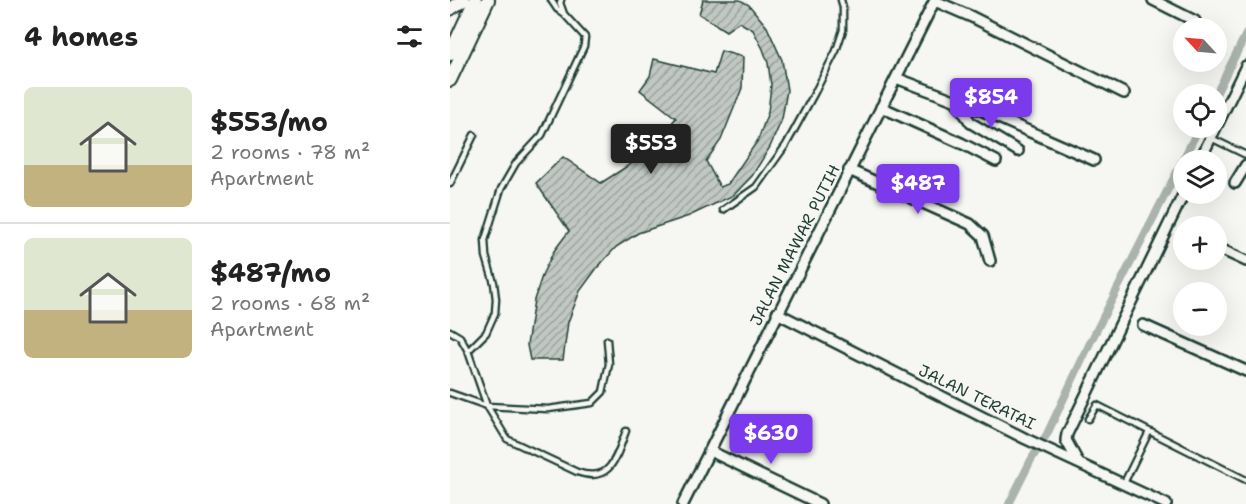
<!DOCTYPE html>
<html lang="en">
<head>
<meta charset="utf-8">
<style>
	body { margin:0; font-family:"Shantell Sans",sans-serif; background:#f2f2f2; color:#222; height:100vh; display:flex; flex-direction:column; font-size:22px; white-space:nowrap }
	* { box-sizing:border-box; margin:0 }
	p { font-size:20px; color:#767676 }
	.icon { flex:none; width:33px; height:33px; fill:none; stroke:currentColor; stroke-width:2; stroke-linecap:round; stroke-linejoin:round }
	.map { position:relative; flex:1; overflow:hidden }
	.panel { display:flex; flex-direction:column; background:#fff; width:450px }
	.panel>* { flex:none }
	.needle { width:39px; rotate:296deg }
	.tools { position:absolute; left:723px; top:18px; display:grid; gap:12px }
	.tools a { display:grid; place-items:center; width:54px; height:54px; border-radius:50%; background:#fff; box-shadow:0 6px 24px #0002; font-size:30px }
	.price { position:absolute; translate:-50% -51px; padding:0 14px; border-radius:6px; background:#7c3aed; color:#fff; font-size:20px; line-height:39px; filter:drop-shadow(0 2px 3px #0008) }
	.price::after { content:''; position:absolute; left:50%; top:36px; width:18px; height:14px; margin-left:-9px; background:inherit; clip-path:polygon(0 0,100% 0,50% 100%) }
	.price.active { background:#222; color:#fff }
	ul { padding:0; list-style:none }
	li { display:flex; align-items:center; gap:18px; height:150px; padding:0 24px }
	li+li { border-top:2px solid #e0e0e0 }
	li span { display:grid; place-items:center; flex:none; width:168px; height:120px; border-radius:9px; color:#555 }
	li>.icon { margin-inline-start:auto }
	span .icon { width:72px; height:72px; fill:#fffc; stroke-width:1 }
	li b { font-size:26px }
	h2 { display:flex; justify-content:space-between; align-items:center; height:72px; padding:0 24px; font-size:26px }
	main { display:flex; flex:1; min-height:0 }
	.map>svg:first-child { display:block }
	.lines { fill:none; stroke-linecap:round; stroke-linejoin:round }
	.canal { stroke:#aab3ae; stroke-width:8 }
	.building { fill:url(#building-hatch); stroke:#1f3d34; stroke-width:1.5 }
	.lane-casing { stroke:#1f3d34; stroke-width:9 }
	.street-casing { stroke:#1f3d34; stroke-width:14 }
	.secondary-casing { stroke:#1f3d34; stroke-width:16 }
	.lane { stroke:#f6f6f2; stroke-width:4.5 }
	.street { stroke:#f6f6f2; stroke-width:9 }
	.secondary { stroke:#f6f6f2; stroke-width:12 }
	.labels { text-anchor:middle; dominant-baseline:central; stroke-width:5; stroke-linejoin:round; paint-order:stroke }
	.street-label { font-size:16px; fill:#1f3d34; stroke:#f6f6f2 }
</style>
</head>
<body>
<main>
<section class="panel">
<h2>4 homes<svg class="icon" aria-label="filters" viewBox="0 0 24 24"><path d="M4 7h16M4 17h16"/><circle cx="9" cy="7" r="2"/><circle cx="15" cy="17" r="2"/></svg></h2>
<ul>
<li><span style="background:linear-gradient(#dfe7d0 65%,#c2b280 0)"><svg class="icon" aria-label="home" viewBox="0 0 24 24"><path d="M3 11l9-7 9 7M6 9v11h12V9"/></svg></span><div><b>$553/mo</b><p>2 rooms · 78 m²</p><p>Apartment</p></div></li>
<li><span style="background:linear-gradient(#dfe7d0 60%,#c2b280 0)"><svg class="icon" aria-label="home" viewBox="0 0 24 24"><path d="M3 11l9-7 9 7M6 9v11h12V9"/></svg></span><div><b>$487/mo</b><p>2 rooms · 68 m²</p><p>Apartment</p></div></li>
</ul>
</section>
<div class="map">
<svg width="796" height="504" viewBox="0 0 796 504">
	<defs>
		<pattern id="building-hatch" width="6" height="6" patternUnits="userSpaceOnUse" patternTransform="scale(1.5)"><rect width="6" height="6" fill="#c1c8c3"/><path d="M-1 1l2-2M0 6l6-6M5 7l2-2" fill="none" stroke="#9ca49f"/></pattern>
	</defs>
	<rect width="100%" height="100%" fill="#f6f6f2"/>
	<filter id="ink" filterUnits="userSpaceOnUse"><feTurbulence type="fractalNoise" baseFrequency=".0167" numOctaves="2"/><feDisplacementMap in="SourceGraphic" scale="12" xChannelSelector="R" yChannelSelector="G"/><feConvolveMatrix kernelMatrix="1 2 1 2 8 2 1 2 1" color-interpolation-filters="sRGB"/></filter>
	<g filter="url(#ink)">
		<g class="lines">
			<path class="canal" d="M766 94 796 34
				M559 504 581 460 597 434 640 343 749 128"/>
		</g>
		<path class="building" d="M253 0H290L299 5 317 27 332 60 337 90 332 119 320 147 302 176 284 195 239 216 188 233 166 247 147 268 130 291 118 322 113 360H80L77 345 84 300 93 273 104 251 119 231 86 183 113 157 151 183 187 160 209 138 226 118 190 90 200 76 204 59 264 74 271 51 293 57 292 88 271 140 256 161 270 187 278 184 308 140 318 112 321 85 318 63 313 49 303 30 289 22 276 31 249 14Z"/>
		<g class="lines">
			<defs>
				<path id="lane" d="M101 0 107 9 114 14
					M761 138 796 155
					M0 184 24 135
					M273 210 306 187 336 145 364 94 386 51 393 30V7L391 0
					M0 331 10 337 18 351 37 406 57 439 127 472C161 484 166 457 176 431
					M18 351 36 333 45 313 46 299 44 283 36 256 35 240 51 189 66 163 92 135 134 46 135 37 114 14 110 3 111 0
					M0 393 37 406 98 409 142 403 153 392 159 364 157 340
					M638 419 647 405 796 480
					M674 483 699 432"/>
				<path id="street" d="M703 0 745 21
					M485 1 522 17 674 93
					M446 78 533 111 644 160
					M506 101 521 123 568 151
					M431 107 511 143 546 161
					M750 160 796 66
					M399 170 520 224 533 236 540 261
					M785 183 796 165
					M766 247 796 261
					M327 313 576 439 716 504
					M693 325 796 371
					M260 451 370 504
					M628 462 616 440 617 434 734 193
					M233 504 485 0"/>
				<path id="secondary" d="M0 9 13 0
					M0 54 25 0
					M0 80 38 0"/>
			</defs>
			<use href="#lane" class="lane-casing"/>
			<use href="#street" class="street-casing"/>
			<use href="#secondary" class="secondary-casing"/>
			<use href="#lane" class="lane"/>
			<use href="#street" class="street"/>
			<use href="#secondary" class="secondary"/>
		</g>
	</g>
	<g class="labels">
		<g class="street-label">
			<text transform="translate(345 245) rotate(-63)">JALAN MAWAR PUTIH</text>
			<text transform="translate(527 397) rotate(26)">JALAN TERATAI</text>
		</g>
	</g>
</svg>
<div class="tools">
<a><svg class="needle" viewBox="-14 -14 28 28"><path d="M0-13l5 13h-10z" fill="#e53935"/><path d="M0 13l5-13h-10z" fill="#767676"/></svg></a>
<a><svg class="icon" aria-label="locate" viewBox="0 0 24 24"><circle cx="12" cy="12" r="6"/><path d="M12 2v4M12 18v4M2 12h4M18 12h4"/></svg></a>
<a><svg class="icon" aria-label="layers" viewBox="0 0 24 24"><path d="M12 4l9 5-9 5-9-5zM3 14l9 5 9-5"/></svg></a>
<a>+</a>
<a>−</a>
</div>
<b class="price" style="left:541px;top:129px">$854</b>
<b class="price active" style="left:201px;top:175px">$553</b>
<b class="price" style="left:468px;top:215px">$487</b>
<b class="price" style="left:321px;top:465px">$630</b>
</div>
</main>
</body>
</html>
